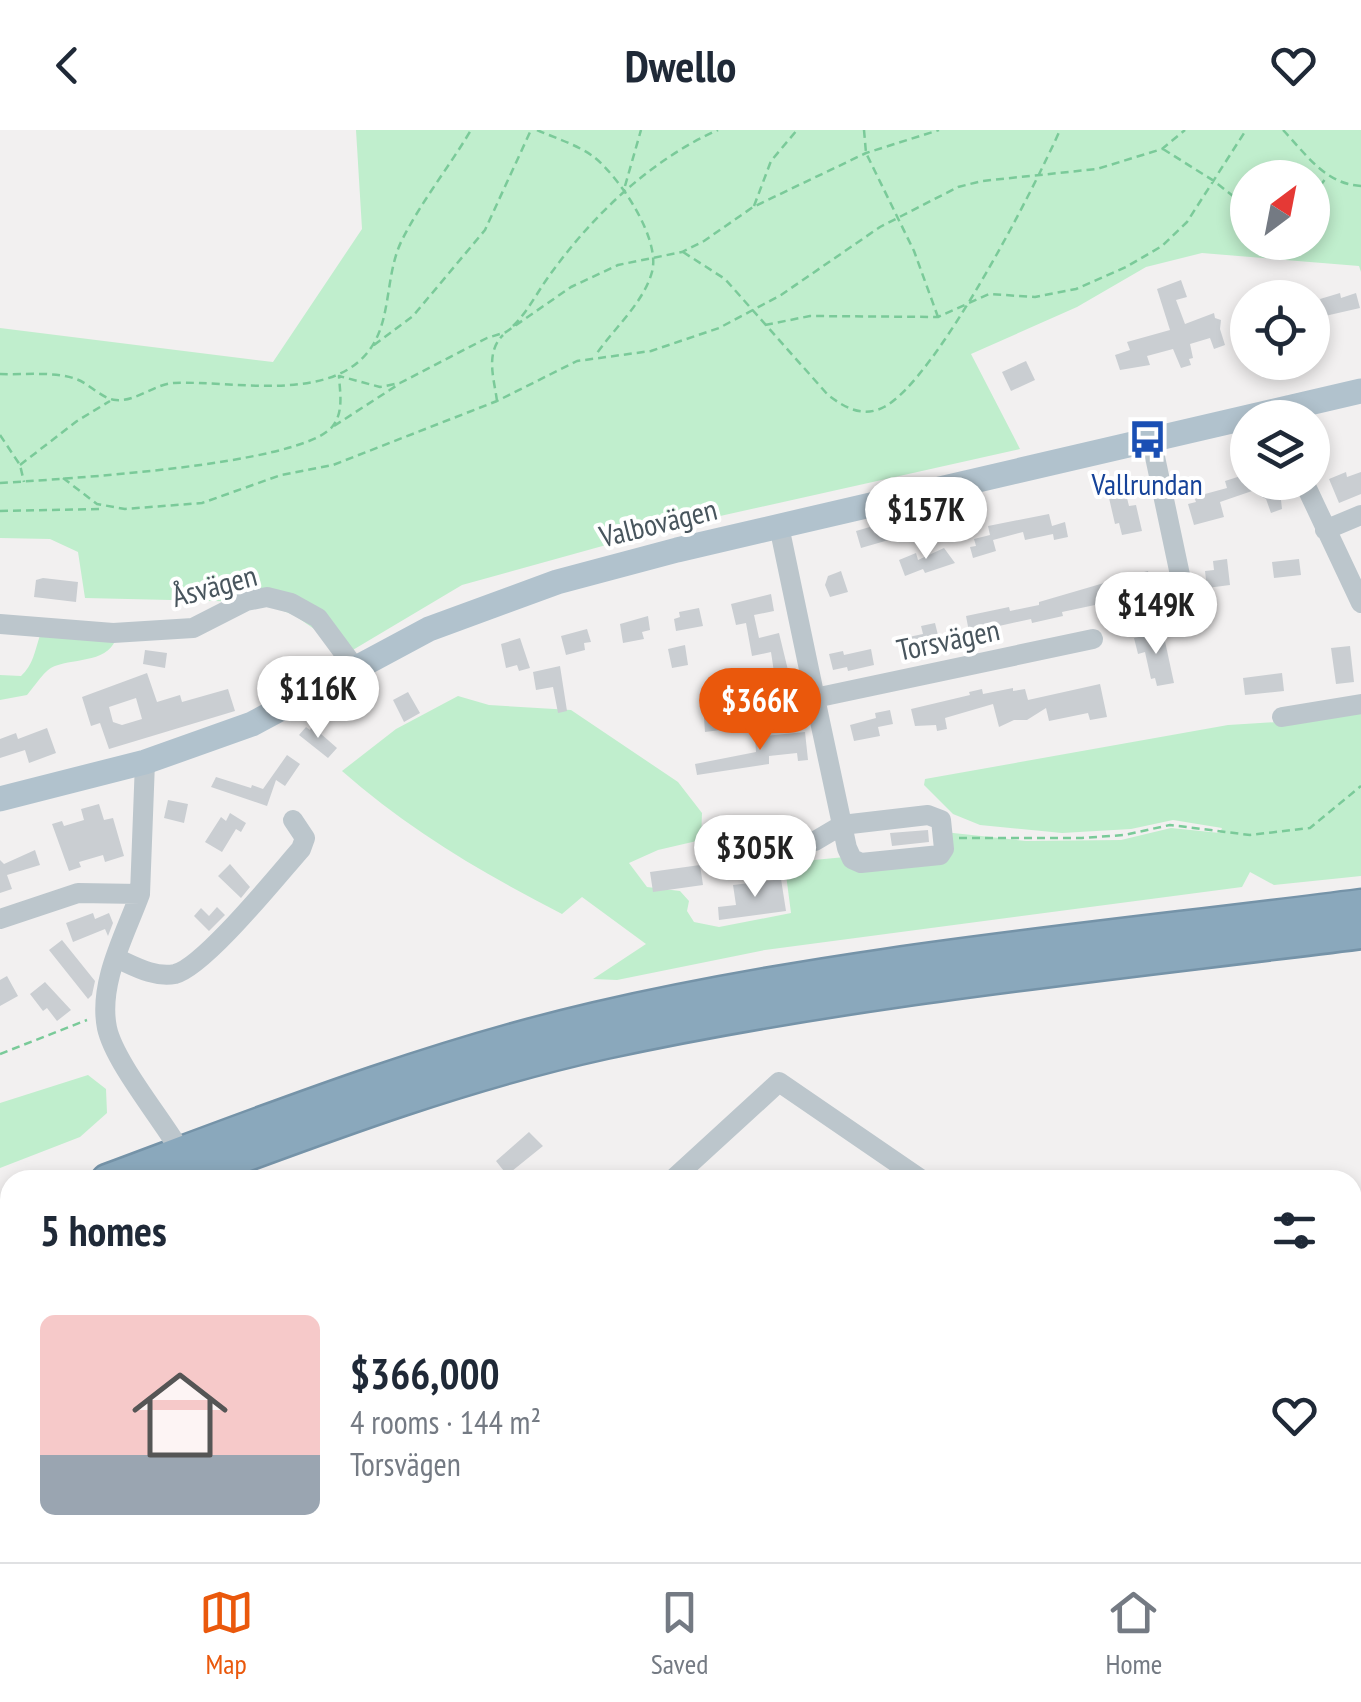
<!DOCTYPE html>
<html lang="en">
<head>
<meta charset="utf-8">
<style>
	body { margin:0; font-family:"PT Sans Narrow",sans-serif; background:#f6f6f7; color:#1f2937; height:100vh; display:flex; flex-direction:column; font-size:38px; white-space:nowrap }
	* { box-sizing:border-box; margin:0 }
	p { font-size:32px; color:#747a83 }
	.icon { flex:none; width:55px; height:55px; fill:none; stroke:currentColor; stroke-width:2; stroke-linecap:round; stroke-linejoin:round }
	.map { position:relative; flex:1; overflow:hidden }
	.sheet { position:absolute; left:0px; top:1040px; width:1362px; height:392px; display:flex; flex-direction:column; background:#fff; border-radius:30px 30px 0 0; box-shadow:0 5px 15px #0003 }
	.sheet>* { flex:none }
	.needle { width:65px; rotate:32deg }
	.buttons { position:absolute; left:1230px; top:30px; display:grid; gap:20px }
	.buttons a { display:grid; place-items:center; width:100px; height:100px; border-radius:50%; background:#fff; box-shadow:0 5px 15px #0003; font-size:50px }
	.price { position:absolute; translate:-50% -85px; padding:0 22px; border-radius:35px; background:#fff; color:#222; font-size:32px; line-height:65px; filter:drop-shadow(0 2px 5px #0008) }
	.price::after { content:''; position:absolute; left:50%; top:60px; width:30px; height:22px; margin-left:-15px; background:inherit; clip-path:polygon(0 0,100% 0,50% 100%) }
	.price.selected { background:#ea580c; color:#fff }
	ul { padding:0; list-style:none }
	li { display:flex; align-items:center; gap:30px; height:250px; padding:0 40px }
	li span { display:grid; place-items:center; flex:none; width:280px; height:200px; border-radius:15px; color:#555 }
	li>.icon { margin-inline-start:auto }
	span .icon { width:120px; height:120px; fill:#fffc; stroke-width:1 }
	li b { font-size:42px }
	h2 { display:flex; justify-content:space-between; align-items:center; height:120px; padding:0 40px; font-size:42px }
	header { display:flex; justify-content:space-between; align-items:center; height:130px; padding:0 40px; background:#fff; font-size:45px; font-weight:600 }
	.tab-bar { display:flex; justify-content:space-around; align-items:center; height:140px; border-top:2px solid #e0e1e3; background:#fff; font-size:28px; color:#747a83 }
	.tab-bar a { display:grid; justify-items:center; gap:5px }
	.tab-bar .selected { color:#ea580c }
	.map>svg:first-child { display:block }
	.green { fill:#c0eecd; fill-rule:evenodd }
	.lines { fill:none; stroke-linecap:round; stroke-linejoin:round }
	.stream { stroke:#8fe0e9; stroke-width:4 }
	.building { fill:#caced2; fill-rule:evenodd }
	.highway-casing { stroke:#7593a8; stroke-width:35 }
	.path { stroke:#7aca99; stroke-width:2.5; stroke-dasharray:8 5; stroke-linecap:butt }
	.minor { stroke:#bcc6cc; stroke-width:20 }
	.major { stroke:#b1c2cd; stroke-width:25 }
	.highway { stroke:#8aa8bc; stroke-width:30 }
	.labels { text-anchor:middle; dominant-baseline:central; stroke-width:8; stroke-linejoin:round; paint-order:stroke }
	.transit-label { font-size:30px; fill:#164399; stroke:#fff }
	.street-label { font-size:30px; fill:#48555d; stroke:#fff }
</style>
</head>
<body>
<header><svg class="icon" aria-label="back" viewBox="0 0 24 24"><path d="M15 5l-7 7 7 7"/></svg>Dwello<svg class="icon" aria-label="heart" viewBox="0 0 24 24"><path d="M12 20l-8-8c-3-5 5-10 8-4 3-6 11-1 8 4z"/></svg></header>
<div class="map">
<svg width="1361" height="1432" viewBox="0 0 1361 1432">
	<rect width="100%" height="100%" fill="#f2f0f0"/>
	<path class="green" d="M356 0H1361V142L1359 136 1202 123 1146 137 1077 177 971 224 1020 319 671 397 462 455 341 527 320 503 294 485 259 472 85 468 78 422 50 409 0 408V198L273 232 362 99ZM1248 48H1312V112H1248Z
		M40 505H117C111 533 76 528 55 536 45 539 35 556 27 565L0 570V545L21 546C33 535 35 521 40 505Z
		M458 566 489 575 571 580 678 652 702 683 701 710 658 720 629 733 647 757 680 761 689 771 687 781 694 792 719 797 791 783 785 737 793 732 887 723 943 724 944 702 1026 711 1121 710 1171 698 1220 703 1222 698 1173 690 1131 699 1062 703 980 695 953 684 924 655 925 649 1228 595 1278 592 1361 576V746L1274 755 1250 742 1242 757 765 820 617 850 593 849 646 814 582 767 562 784C484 744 409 700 342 641L396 599Z
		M88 945 106 959 107 983 80 1007 0 1038V973Z
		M1038 1422 1047 1432H643L633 1423Z"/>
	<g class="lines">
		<path class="stream" d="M1358 1432 1356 1422 1361 1413"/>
	</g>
	<path class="building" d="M1181 150 1187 167 1176 170 1185 194 1214 183 1215 188 1221 190 1220 199 1225 215 1214 219 1210 208 1190 214 1193 228 1189 229 1191 235 1181 238 1173 219 1147 226 1150 235 1120 240 1115 225 1130 220 1127 212 1170 200 1157 159Z
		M1340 163 1341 168 1356 163 1360 178 1325 186 1320 169Z
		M1026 231 1035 250 1011 261 1002 242Z
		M1346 342 1347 347 1361 342V364L1339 373 1329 349Z
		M1247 344 1252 361 1220 372 1224 387 1194 395 1188 374 1196 372 1194 367 1227 358 1225 351Z
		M1256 352H1279L1282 379 1271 383 1266 369 1260 366Z
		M1126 364 1129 376 1136 375 1142 401 1122 405 1119 393 1115 394 1109 368Z
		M1049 384 1052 396 1065 392 1068 407 1054 410 1053 404 1025 410 1023 402 993 410 996 421 973 428 970 417 976 416 974 409 990 405 988 396Z
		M887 392 892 409 861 418 856 401Z
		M944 418 955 433 925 443 923 439 905 446 899 430 916 423 918 430Z
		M1227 429 1230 455 1207 458 1205 441 1214 440 1213 431Z
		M1299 429 1301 445 1274 448 1272 432Z
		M841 441 848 462 830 467 825 455 828 446Z
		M1148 441 1156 478 1140 482 1138 475 1124 478 1121 461 1134 458 1132 445Z
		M43 448 78 452 76 472 34 467 36 450Z
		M1104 453 1109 472 1062 482 1063 486 1032 493 1031 489 999 496 1000 500 970 507 966 486 1009 477 1010 481 1039 475V472Z
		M771 464 774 481 754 485 759 508 779 503 794 565 785 566 786 570 777 572V575L767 576 768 583 730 588 728 599 705 602 702 559 719 557 726 578 757 574 755 558 776 556 771 522 752 526 746 493 736 495 731 474Z
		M699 478 703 496 676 501 674 489 680 487 679 482Z
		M648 486 650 500 642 502 644 509 623 513 620 494Z
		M935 493 941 517 902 525 899 509 923 504 921 496Z
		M587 499 591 512 584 513 585 520 566 525 561 506Z
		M1163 502 1174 553 1157 556 1155 548 1151 549 1145 522 1138 524 1134 508Z
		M520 508 530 538 519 541 517 535 506 538 501 514Z
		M685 515 688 535 672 538 668 519Z
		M1350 516 1354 552 1336 554 1331 518Z
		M871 519 874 535 848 541 847 537 833 540 829 524 843 521 844 525Z
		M145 520 167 523 165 538 143 534Z
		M560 536 567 581 558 583 553 557 536 560 533 542Z
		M147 543 157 572 180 565 182 572 228 559 235 581 109 619 100 593 91 596 82 567ZM136 568 142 589 122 595 113 592 109 577Z
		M1282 543 1284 561 1245 565 1243 548Z
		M1100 554 1107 587 1090 590 1088 583 1049 591 1046 578 1027 590H1014L999 597 993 574 945 588 947 599 937 601 936 595 915 596 911 579 970 565 969 562 982 559 983 564 1013 558V561L1025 559 1028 570Z
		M408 562 420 583 404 592 393 570Z
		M890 580 893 594 878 597 880 606 854 611 850 595 876 588 875 583Z
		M312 596 337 618 328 628 299 605 306 597 310 600Z
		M47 598 56 623 29 633 25 620 0 628V609L16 603 18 609Z
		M805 602 808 630 798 631 797 623 769 626V634L697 645 695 634 756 622 755 607Z
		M287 625 300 634 285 656 276 650 267 676 211 657 216 647 251 658 252 655 263 659Z
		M168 670 188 674 184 693 164 688Z
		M99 674 104 690 113 688 124 726 105 732 103 725 79 732 81 737 69 741 52 694 62 691 64 696 84 690 81 679Z
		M230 683 246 693 241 702 236 699 222 722 205 712 221 687 226 691Z
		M928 700 929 712 892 716 890 703Z
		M35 720 40 735 7 745 12 759 0 763V730L4 734Z
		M230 734 250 757 241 768 218 746Z
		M700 735 703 755 653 762 650 742Z
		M781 749 786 781 719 790 718 777 736 775 733 755Z
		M217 777 225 785 209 801 194 786 201 778 209 786Z
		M93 783 95 789 109 783 113 793 108 806 105 799 73 812 66 793Z
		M62 810 95 851 92 865 88 869 49 820Z
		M7 846 18 866 0 876V850Z
		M45 852 71 880 57 891 47 878 43 881 30 864Z
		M529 1002 543 1016 507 1045 496 1031Z"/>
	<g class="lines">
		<defs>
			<path id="highway" d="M107 1050C268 990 428 927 596 888 847 830 1106 808 1361 775
				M180 1050C320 998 459 945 605 913 854 859 1109 835 1361 803
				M0 1090 10 1086
				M0 1118 10 1114"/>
		</defs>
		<use href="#highway" class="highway-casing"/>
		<path class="path" d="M537 0C555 8 578 15 594 27 619 47 661 108 652 142 643 174 613 199 595 226
			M864 0 866 23 914 121 938 187
			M1283 0C1306 24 1325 54 1361 56
			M1163 19 1214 51 1248 78
			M625 56 641 0
			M1312 67 1326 48
			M754 76 771 31 797 0
			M683 122 725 149 828 265C845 278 863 288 884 277 936 250 1034 59 1060 0
			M765 195 810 186 938 187 989 164 1035 167 1076 159 1126 137 1162 116 1187 92 1246 0
			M513 196C529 180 536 164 549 146 592 86 650 30 718 0
			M374 215 413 186 485 100 531 0
			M0 244C23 245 54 241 76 249 90 254 102 269 116 270 136 272 154 254 174 253 233 250 338 276 374 213 391 184 386 142 402 110 421 72 449 37 471 0
			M497 271C494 248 485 223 503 205
			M334 296 399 254
			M0 305 20 335 24 352
			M20 335 77 291 110 271
			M63 348 97 374 125 379 202 373 281 345 333 335 497 271 577 231 651 221 719 198 781 165 880 97 958 57 982 51 1097 39 1162 19 1185 0
			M0 353C59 349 298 336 332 297 344 283 340 263 339 246L380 257 400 253 487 208 506 202 571 157 618 135 682 122 704 111 753 77 866 23 939 0
			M0 381 103 379
			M959 708H1082L1124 705 1170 695 1250 705 1310 698 1361 656
			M0 924 87 890"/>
		<path class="minor" d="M1151 308 1180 445
			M1304 352 1361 473
			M779 396 815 568 1093 509
			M1325 400 1361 385
			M0 494 113 503 193 498 246 471 267 467 291 473 318 488 355 538
			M1282 587 1361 574
			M732 718 815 711 842 695 928 685 941 690 944 719 940 725 861 733 852 729 847 718 815 568
			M140 764C125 805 98 853 107 898 114 930 156 982 174 1011
			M0 789 78 763 140 764 145 632
			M116 828C134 836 154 848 175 844 204 837 278 745 301 719L305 708 293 690
			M672 1050 779 952 922 1050
			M623 1422 634 1432"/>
		<path class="major" d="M0 669 145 632 252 594 429 499 557 452 677 420 1361 261"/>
		<use href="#highway" class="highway"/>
	</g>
	<defs>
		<symbol id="bus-bare" viewBox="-9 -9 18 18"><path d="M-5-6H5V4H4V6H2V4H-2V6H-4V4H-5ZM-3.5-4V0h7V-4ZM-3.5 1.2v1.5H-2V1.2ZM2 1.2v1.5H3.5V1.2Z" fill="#1a4fb4" stroke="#fff" stroke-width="2.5" paint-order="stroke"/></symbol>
	</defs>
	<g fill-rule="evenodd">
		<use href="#bus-bare" x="1120" y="282" width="55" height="55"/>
	</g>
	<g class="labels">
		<g class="transit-label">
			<text x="1147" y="353">Vallrundan</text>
		</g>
		<g class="street-label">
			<text transform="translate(658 392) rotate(-14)">Valbovägen</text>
			<text transform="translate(214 455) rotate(-15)">Åsvägen</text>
			<text transform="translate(948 509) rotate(-12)">Torsvägen</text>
		</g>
	</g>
</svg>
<div class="buttons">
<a><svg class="needle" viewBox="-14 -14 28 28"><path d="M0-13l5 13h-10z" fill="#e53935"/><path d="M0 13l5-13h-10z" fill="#747a83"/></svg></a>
<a><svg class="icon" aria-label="locate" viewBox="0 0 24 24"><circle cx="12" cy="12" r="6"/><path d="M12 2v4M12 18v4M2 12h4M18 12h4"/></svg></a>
<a><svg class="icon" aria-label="layers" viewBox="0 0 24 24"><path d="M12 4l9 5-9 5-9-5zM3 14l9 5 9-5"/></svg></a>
</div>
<b class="price" style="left:926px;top:432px">$157K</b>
<b class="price" style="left:1156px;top:527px">$149K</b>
<b class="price" style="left:318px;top:611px">$116K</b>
<b class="price selected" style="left:760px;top:623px">$366K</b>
<b class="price" style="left:755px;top:770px">$305K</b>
<section class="sheet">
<h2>5 homes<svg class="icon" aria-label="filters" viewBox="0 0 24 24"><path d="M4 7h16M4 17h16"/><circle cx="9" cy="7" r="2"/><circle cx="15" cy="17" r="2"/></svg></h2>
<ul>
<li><span style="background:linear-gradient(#f6c9c9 70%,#9aa5b1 0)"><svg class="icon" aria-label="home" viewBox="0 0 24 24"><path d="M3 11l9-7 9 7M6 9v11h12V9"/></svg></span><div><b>$366,000</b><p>4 rooms · 144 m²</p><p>Torsvägen</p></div><svg class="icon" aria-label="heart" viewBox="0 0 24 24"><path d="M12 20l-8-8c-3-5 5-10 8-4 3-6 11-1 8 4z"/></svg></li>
</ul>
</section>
</div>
<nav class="tab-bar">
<a class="selected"><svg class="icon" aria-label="map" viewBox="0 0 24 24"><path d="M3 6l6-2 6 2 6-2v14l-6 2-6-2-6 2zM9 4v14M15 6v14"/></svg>Map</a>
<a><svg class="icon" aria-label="saved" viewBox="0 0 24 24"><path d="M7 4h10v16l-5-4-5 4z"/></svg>Saved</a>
<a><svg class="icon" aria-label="home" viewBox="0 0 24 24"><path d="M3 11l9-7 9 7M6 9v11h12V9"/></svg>Home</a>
</nav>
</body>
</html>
